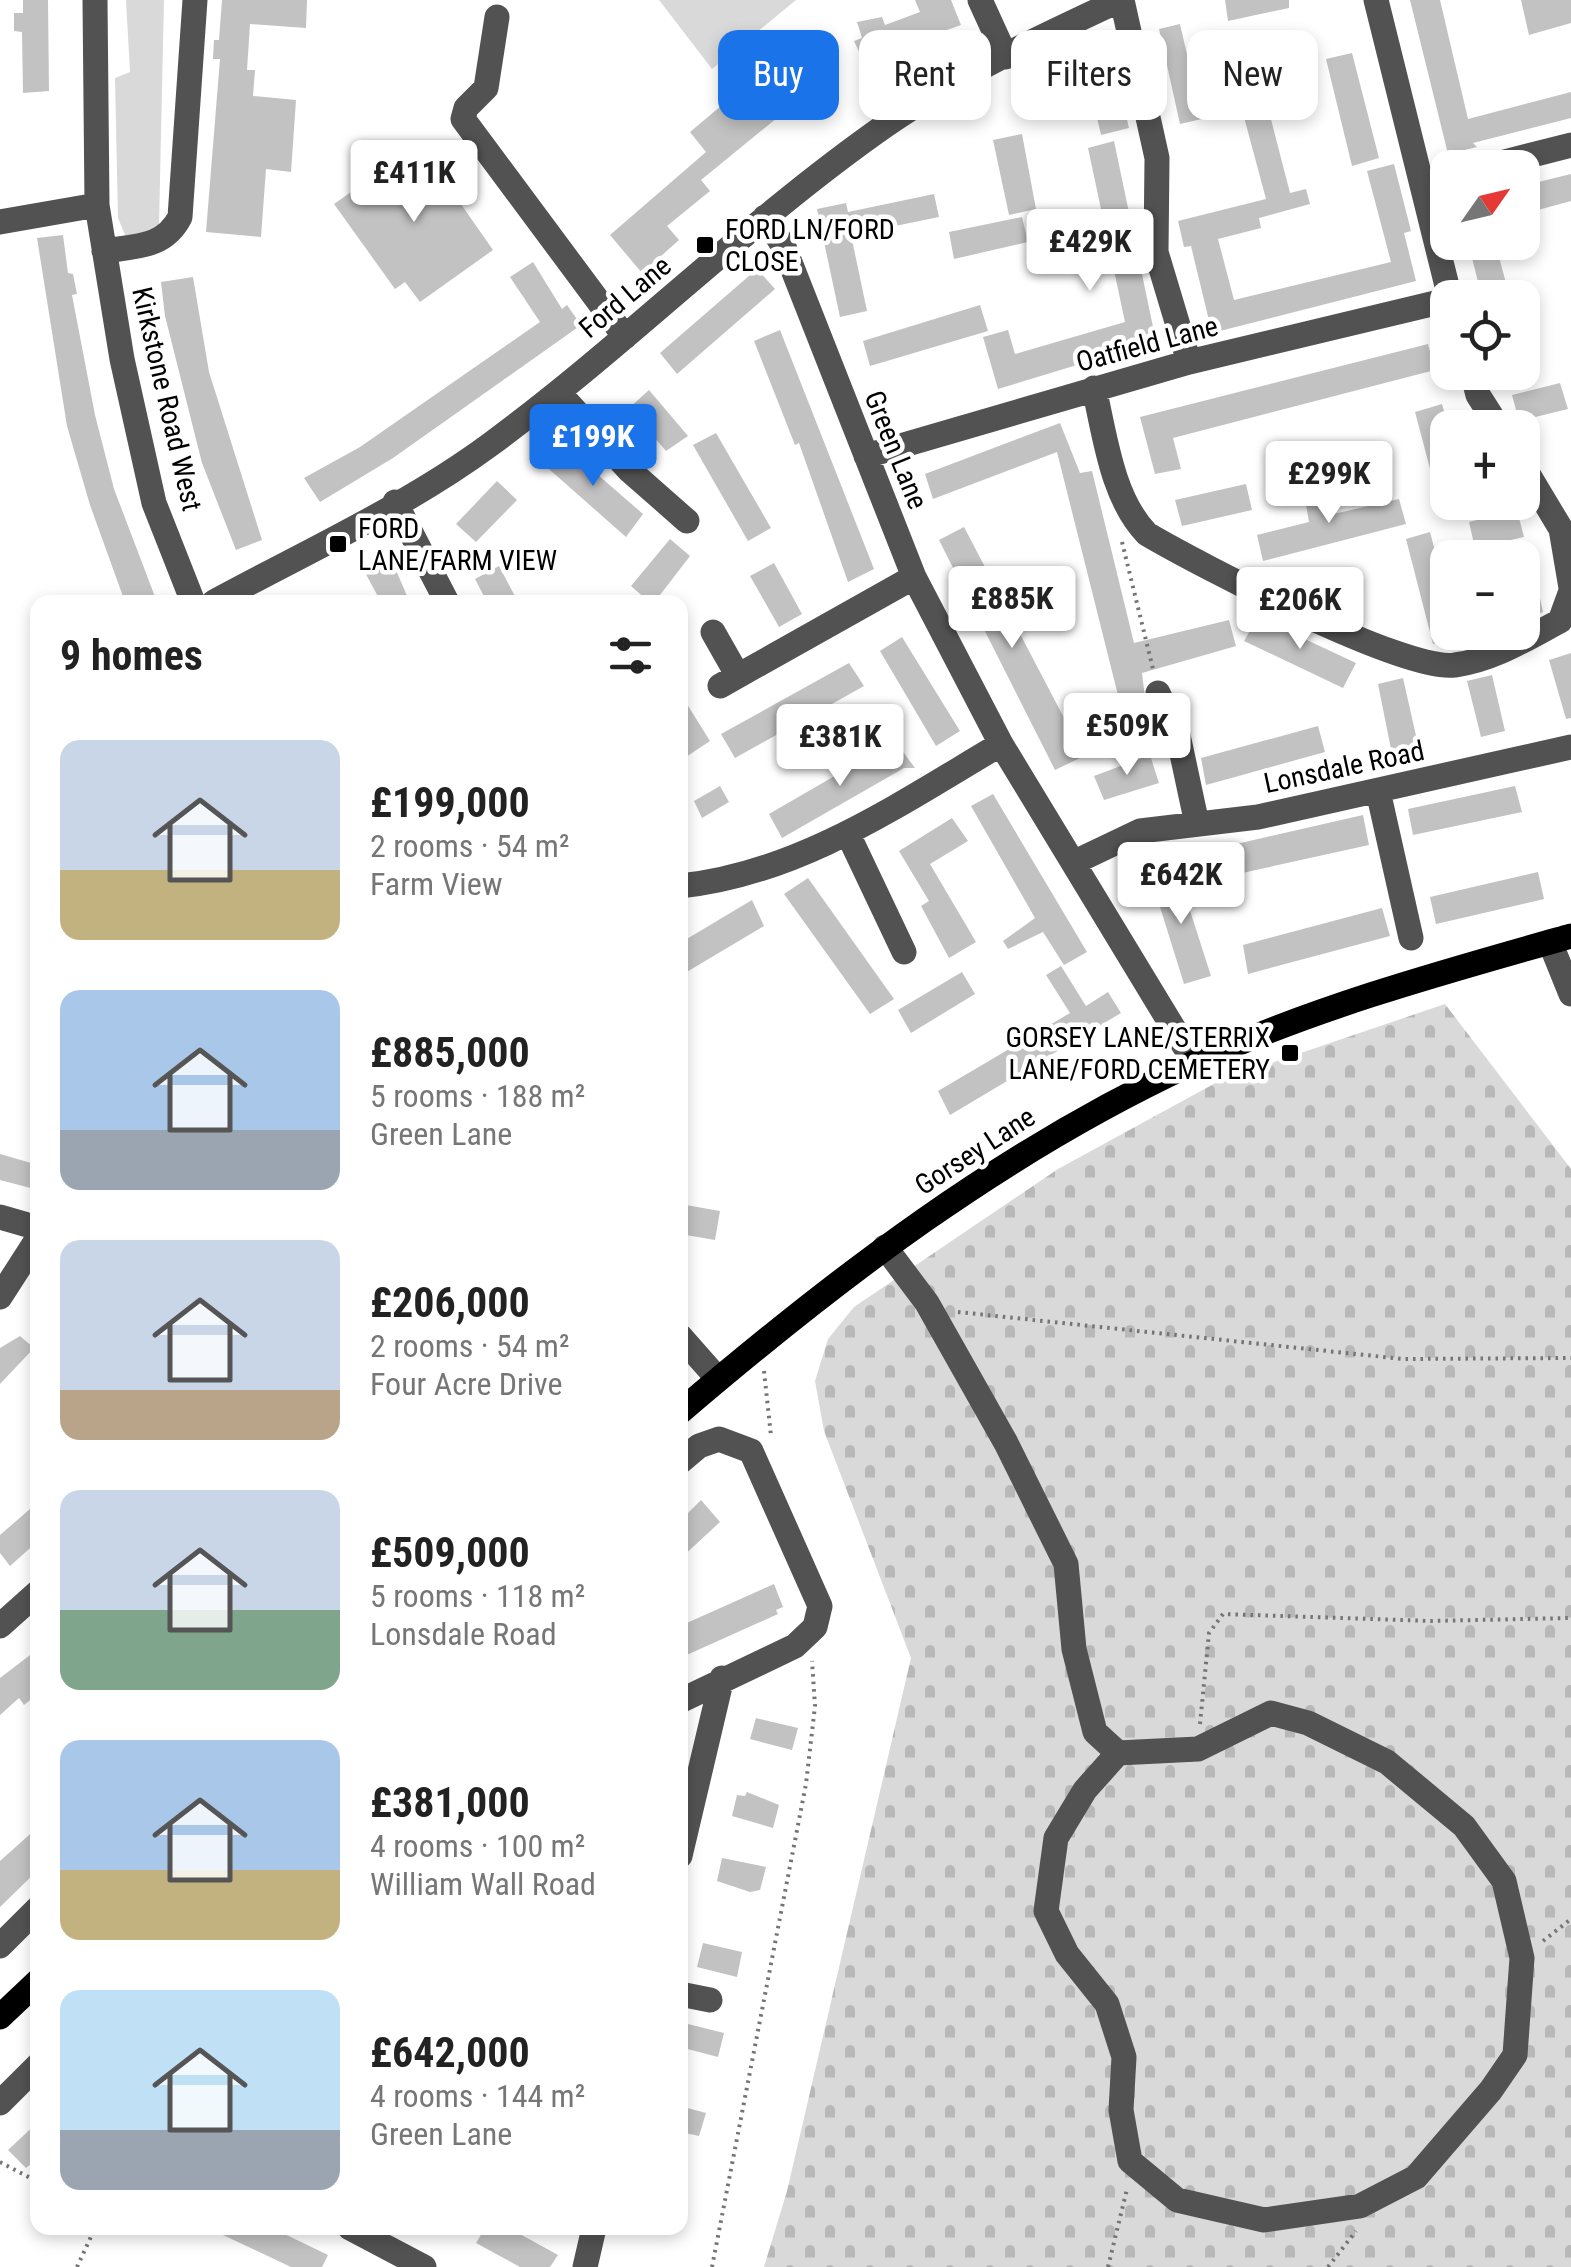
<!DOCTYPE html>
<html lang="en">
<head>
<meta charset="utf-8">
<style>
	body { margin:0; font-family:"Roboto Condensed",sans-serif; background:#f6f6f6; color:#222; height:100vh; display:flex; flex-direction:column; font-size:38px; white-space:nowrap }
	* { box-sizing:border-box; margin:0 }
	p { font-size:32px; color:#767676 }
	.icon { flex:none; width:55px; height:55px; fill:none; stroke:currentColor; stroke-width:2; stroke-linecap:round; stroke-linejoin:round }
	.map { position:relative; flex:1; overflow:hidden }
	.side { position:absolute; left:30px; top:595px; width:658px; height:1640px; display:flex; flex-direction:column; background:#fff; border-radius:20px; box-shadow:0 5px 15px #0003 }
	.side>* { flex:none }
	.hud { position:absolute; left:718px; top:30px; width:702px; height:90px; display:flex; gap:20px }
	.needle { width:65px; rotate:56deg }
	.controls { position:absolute; left:1430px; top:150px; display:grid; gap:20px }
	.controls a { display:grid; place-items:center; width:110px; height:110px; border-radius:20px; background:#fff; box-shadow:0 5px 15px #0003; font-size:50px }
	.price { position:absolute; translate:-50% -85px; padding:0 22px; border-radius:10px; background:#fff; color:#222; font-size:32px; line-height:65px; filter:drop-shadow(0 2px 5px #0008) }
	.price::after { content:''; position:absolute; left:50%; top:60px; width:30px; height:22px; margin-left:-15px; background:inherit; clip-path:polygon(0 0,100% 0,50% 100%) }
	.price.current { background:#1a73e8; color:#fff }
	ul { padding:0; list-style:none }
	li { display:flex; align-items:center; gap:30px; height:250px; padding:0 30px }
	li span { display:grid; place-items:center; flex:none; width:280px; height:200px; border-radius:20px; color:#555 }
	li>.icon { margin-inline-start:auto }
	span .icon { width:120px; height:120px; fill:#fffc; stroke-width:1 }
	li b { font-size:42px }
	h2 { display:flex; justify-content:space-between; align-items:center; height:120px; padding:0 30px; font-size:42px }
	.tag { padding:0 35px; border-radius:20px; background:#fff; box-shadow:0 5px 15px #0003; font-size:35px; line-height:90px }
	.tag.current { background:#1a73e8; color:#fff }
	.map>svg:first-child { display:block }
	.green { fill:#d9d9d9 }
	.cemetery { fill:url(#cemetery-stones) }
	.building { fill:#c2c2c2 }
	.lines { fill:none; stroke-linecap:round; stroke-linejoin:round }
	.path { stroke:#747474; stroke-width:4; stroke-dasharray:2.5 5; stroke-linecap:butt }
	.minor { stroke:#525252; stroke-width:25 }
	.major { stroke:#000; stroke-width:25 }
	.poi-dot { fill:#000; stroke:#fff; stroke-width:4 }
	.labels { text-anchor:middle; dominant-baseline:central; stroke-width:9; stroke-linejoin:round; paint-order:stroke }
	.poi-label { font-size:28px; fill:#000; stroke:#fff; text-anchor:start }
	.street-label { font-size:28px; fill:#000; stroke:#fff }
</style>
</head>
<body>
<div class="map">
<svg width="1571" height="2267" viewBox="0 0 1571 2267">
	<defs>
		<pattern id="cemetery-stones" width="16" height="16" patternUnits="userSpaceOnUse" patternTransform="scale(2.5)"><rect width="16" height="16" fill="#d9d9d9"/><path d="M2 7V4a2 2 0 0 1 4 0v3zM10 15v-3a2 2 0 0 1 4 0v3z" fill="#b8b8b8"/></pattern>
	</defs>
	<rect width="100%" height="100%" fill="#fff"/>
	<path class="green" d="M126 0H164L159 225 130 247 118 218 115 78 130 72Z
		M659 0H796L712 69Z"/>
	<path class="cemetery" d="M1445 1004 1571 1169V2267H764L787 2191 911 1658 824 1431 815 1381 828 1339 854 1307 1058 1169 1221 1080Z"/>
	<path class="building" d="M23 0H48L49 91 23 93 22 32 14 31V13H23Z
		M222 0H307L306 28 250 24 247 70H255L253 96 296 100 291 172 266 169 261 237 206 232 220 59H213L214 40H219Z
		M915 0H951L961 25 863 60 854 41 862 38 857 22 882 17 885 25 920 12Z
		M1225 0H1289V8L1228 21Z
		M1410 0H1440L1468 119 1571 92V118L1473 143 1477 147 1448 154Z
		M1521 0H1571V23L1529 35Z
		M1180 24 1194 85 1233 76 1241 110 1180 124 1159 29Z
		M797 42 827 77 701 180 710 191 667 226 679 240 642 273 610 235 706 152 690 132Z
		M1111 52 1129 128 1101 135 1091 92 1034 106 1028 80 1084 66 1083 59Z
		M1352 53 1379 158 1352 166 1326 59Z
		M1266 100 1290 193 1306 189 1310 204 1259 218 1261 228 1218 239 1234 300 1391 262 1367 171 1394 164 1411 231 1404 233 1416 281 1212 333 1191 246 1184 247 1178 221 1266 199 1241 106Z
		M1022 134 1036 209 1009 215 993 140Z
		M1114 141 1156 341 998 389 983 337 1008 330 1015 354 1125 322 1088 148Z
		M419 144 493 250 420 302 405 282 395 289 334 204Z
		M1571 174V201L1527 213 1522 186Z
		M934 194 939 217 851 235 867 311 840 317 817 209 846 203 848 212Z
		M1022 217 1028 242 954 259 949 232Z
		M63 235 68 273 73 274 77 294 72 295 95 415 114 489 157 602H125L90 505 67 426 37 238Z
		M1468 242H1495L1510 298H1482Z
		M533 262 562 309 567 305 581 325 393 458 320 502 304 478 360 447 540 322 510 277Z
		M757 269 775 289 677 374 660 353Z
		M193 277 209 372 262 540 236 550 202 463 165 316 161 282Z
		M980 305 988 331 870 366 863 341Z
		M780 330 874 569 848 582 799 443 795 445 754 341Z
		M1428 344 1435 370 1173 438 1181 469 1155 474 1140 417Z
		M1560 383 1568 409 1519 421 1512 395Z
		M649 390 688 436 666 451 629 408Z
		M1442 404 1448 425V513L1442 514 1415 412Z
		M1060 423 1080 473 1092 471 1134 643 1229 620 1236 646 1142 673 1146 706 1122 711 1057 452 933 499 925 474Z
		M716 433 771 528 748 541 693 445Z
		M560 442 643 514 626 537 541 462Z
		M1310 474 1325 516 1399 499 1406 524 1263 561 1257 535 1309 522 1301 476Z
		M497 481 517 500 476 542 456 524Z
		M1246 484 1252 510 1182 526 1175 500Z
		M1517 510 1524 537 1475 548 1469 522Z
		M964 527 1084 756 1055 770 939 540Z
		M1430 532 1448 600V641L1433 644 1406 539Z
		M670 539 690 556 660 595 648 601 631 586Z
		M1530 552 1543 612 1522 621V553Z
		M389 554 408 598 398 602H381L362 567Z
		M774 563 802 614 779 627 750 576Z
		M499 566 518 602H487L475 579Z
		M1258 617 1356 663 1343 688 1244 641Z
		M902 637 960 731 936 746 880 651Z
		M1571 653V718L1566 719 1549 660Z
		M849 663 864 686 735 758 721 734Z
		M1492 675 1505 731 1481 737 1467 681Z
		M1403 678 1419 749 1392 754 1378 684Z
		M680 693 710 741 680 761Z
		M1318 726 1325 752 1206 785 1201 758Z
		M895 741 915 768H904L782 838 769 814Z
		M1150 755 1159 783 1104 800 1094 776Z
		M720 786 729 802 702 818 694 801Z
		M1515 786 1522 812 1413 835 1408 809Z
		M993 794 1087 952 1064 965 1043 932 1008 949 1003 941 1035 918 971 806Z
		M1363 815 1369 845 1224 877 1219 848Z
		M952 818 968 841 930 864 976 942 949 958 921 906 929 901 899 851Z
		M1177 870 1211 976 1184 984 1151 878Z
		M1538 872 1544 899 1436 924 1430 897Z
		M808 878 894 999 870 1014 784 894Z
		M752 900 764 926 680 976V943Z
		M1382 908 1390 936 1248 974 1243 945Z
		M1061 966 1086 1006 1108 992 1121 1013 950 1115 938 1091 1070 1013 1046 975Z
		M962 972 975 994 911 1033 898 1010Z
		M0 1154 38 1165V1190L0 1180Z
		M680 1204 720 1211 715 1240 680 1234Z
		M20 1336 34 1348 0 1384V1348Z
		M701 1500 720 1522 680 1559V1521Z
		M38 1502V1541L10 1566 0 1553V1535Z
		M774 1584 783 1607 776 1610 778 1614 680 1658V1626Z
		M38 1649V1694L24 1705 19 1698 0 1715V1678Z
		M756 1718 798 1728 792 1750 750 1739Z
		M747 1792 779 1805 773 1828 732 1816 737 1795 745 1796Z
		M38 1827V1870L0 1907V1861Z
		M722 1858 766 1867 760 1890 750 1892 717 1881Z
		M703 1943 742 1952 737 1977 697 1967Z
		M684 2023 724 2033 718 2057 680 2047Z
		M680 2106 706 2113 699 2136 680 2132Z
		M38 2122V2158L26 2168 8 2150Z
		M208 2228H272L328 2255 322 2267H291Z
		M485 2228H509L558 2255 550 2267H520L476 2243Z"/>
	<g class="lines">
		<path class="path" d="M1122 542 1153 669
			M958 1312 1403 1359 1571 1358
			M764 1371 771 1436
			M1200 1724 1209 1633 1223 1614 1429 1621 1571 1618
			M1543 1941 1571 1919
			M0 2162 38 2182
			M77 2267 95 2228
			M712 2267 806 1784 815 1706 812 1661
			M1108 2267 1127 2189
			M1328 2267 1356 2231"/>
		<path class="minor" d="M95 0 97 205 122 359 154 503 193 602
			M980 0 1006 57
			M1122 0 1157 158 1156 252 1189 362
			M1376 0 1450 298
			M497 17 486 88 466 108 463 119 625 337
			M1481 168 1571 145
			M765 217 784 247 914 577 1001 744 1194 1062
			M0 222 97 205
			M104 251C136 246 164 248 180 217L195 0
			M1472 372 1478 395 1499 428
			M1094 388C1105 436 1112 498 1147 534 1198 564 1406 673 1455 665 1493 660 1526 639 1560 621L1571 591
			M559 393 629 470 687 521
			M866 456 1189 362 1448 300
			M1522 464 1561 529 1571 588
			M395 502 447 602
			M214 602C306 552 407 506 491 444 627 344 747 222 886 125 958 75 1041 37 1120 0
			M713 632 738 676
			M720 686 914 577
			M1158 693 1178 735 1197 824
			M1378 791 1411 938
			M848 834 904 952
			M1075 862 1140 831 1258 817 1571 747
			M680 886C799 874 901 803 1001 744
			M1550 942 1571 994
			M0 1217 38 1228
			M885 1247 927 1303 1006 1443 1066 1564 1074 1649 1095 1732 1118 1753 1198 1749 1271 1713 1308 1723 1387 1762 1464 1826 1504 1881 1522 1958 1515 2055 1491 2090 1416 2177 1360 2206 1264 2220 1177 2200 1130 2161 1121 2110 1124 2057 1107 2004 1067 1954 1046 1911 1056 1838 1085 1790 1118 1753
			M0 1297 38 1238
			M680 1336 718 1379
			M680 1462 699 1446 719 1439 751 1451 820 1606 815 1627 795 1646 680 1701
			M0 1626 38 1592
			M680 1856 722 1678
			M0 1946 38 1908
			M680 1994 710 2000
			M0 2103 38 2065
			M350 2228 424 2267
			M585 2267 594 2228"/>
		<path class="major" d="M680 1412C838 1277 1002 1152 1191 1064 1312 1008 1443 972 1571 936
			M0 2017 38 1981"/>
	</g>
	<g class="poi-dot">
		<rect x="695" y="235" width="20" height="20" rx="5"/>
		<rect x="328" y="534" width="20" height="20" rx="5"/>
		<rect x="1280" y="1043" width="20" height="20" rx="5"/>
	</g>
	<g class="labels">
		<g class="poi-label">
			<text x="725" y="229">FORD LN/FORD<tspan x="725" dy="32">CLOSE</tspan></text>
			<text x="358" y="528">FORD<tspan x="358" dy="32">LANE/FARM VIEW</tspan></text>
			<text x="1270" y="1037" text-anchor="end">GORSEY LANE/STERRIX<tspan x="1270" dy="32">LANE/FORD CEMETERY</tspan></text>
		</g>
		<g class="street-label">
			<text transform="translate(625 297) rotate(-40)">Ford Lane</text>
			<text transform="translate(1147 344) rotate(-15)">Oatfield Lane</text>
			<text transform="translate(167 399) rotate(77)">Kirkstone Road West</text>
			<text transform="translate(896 450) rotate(68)">Green Lane</text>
			<text transform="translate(1344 767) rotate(-12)">Lonsdale Road</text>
			<text transform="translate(975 1151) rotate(-33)">Gorsey Lane</text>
		</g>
	</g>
</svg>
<div class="controls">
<a><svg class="needle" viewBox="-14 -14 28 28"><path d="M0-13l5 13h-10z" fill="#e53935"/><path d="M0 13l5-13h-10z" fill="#767676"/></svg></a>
<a><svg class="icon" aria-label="locate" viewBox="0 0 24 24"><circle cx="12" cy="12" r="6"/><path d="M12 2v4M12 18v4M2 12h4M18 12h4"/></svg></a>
<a>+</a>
<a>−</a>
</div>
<b class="price" style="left:414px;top:225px">£411K</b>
<b class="price" style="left:1090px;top:294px">£429K</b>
<b class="price current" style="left:593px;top:489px">£199K</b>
<b class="price" style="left:1329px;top:526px">£299K</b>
<b class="price" style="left:1012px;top:651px">£885K</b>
<b class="price" style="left:1300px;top:652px">£206K</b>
<b class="price" style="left:1127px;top:778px">£509K</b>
<b class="price" style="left:840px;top:789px">£381K</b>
<b class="price" style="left:1181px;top:927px">£642K</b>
<div class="hud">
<a class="tag current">Buy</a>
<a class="tag">Rent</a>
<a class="tag">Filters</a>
<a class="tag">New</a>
</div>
<section class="side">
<h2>9 homes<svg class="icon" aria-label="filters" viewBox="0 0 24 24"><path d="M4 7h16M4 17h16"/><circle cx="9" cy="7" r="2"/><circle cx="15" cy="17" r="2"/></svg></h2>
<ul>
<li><span style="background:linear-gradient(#c9d6e8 65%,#c2b280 0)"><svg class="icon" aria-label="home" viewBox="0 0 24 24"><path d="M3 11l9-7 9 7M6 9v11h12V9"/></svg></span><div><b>£199,000</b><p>2 rooms · 54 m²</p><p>Farm View</p></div></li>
<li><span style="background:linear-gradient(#a9c7e8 70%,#9aa5b1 0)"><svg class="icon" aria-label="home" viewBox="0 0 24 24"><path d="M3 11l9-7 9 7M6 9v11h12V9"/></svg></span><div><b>£885,000</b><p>5 rooms · 188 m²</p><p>Green Lane</p></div></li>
<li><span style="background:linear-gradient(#c9d6e8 75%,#b9a48a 0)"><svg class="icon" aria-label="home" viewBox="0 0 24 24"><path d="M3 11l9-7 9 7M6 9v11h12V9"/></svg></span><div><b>£206,000</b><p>2 rooms · 54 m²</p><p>Four Acre Drive</p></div></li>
<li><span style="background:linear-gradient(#c9d6e8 60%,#7fa58c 0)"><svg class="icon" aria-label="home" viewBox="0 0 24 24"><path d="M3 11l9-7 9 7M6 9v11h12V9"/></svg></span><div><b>£509,000</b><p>5 rooms · 118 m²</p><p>Lonsdale Road</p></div></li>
<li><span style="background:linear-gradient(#a9c7e8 65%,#c2b280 0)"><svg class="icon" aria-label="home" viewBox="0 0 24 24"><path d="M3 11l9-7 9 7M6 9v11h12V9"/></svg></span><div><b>£381,000</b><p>4 rooms · 100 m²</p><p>William Wall Road</p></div></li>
<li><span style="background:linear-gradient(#bfe0f5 70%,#9aa5b1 0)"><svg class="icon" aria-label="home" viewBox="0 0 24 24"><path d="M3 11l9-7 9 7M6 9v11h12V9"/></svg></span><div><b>£642,000</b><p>4 rooms · 144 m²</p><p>Green Lane</p></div></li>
</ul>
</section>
</div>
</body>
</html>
